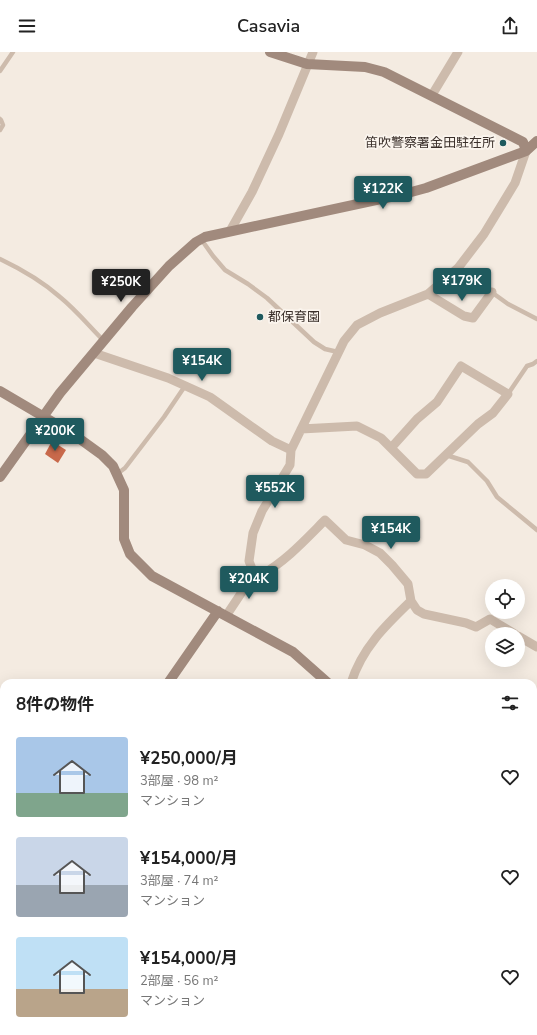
<!DOCTYPE html>
<html lang="ja">
<head>
<meta charset="utf-8">
<style>
	body { margin:0; font-family:"Nunito Sans","Noto Sans JP",sans-serif; background:#f2f2f2; color:#222; height:100vh; display:flex; flex-direction:column; font-size:15px; white-space:nowrap }
	* { box-sizing:border-box; margin:0 }
	p { font-size:13px; color:#767676 }
	.icon { flex:none; width:22px; height:22px; fill:none; stroke:currentColor; stroke-width:2; stroke-linecap:round; stroke-linejoin:round }
	.map { position:relative; flex:1; overflow:hidden }
	.details { position:absolute; left:0px; top:627px; width:537px; height:356px; display:flex; flex-direction:column; background:#fff; border-radius:12px 12px 0 0; box-shadow:0 4px 16px #0002 }
	.details>* { flex:none }
	.fabs { position:absolute; left:485px; top:527px; display:grid; gap:8px }
	.fabs a { display:grid; place-items:center; width:40px; height:40px; border-radius:50%; background:#fff; box-shadow:0 4px 16px #0002; font-size:20px }
	.price { position:absolute; translate:-50% -34px; padding:0 9px; border-radius:4px; background:#1f5a5e; color:#fff; font-size:13px; line-height:26px; filter:drop-shadow(0 1px 2px #0008) }
	.price::after { content:''; position:absolute; left:50%; top:24px; width:12px; height:9px; margin-left:-6px; background:inherit; clip-path:polygon(0 0,100% 0,50% 100%) }
	.price.selected { background:#222; color:#fff }
	ul { padding:0; list-style:none }
	li { display:flex; align-items:center; gap:12px; height:100px; padding:0 16px }
	li span { display:grid; place-items:center; flex:none; width:112px; height:80px; border-radius:4px; color:#555 }
	li>.icon { margin-inline-start:auto }
	span .icon { width:48px; height:48px; fill:#fffc; stroke-width:1 }
	li b { font-size:17px }
	h2 { display:flex; justify-content:space-between; align-items:center; height:48px; padding:0 16px; font-size:17px }
	header { display:flex; justify-content:space-between; align-items:center; height:52px; padding:0 16px; background:#fff; font-size:18px; font-weight:600 }
	.map>svg:first-child { display:block }
	.lines { fill:none; stroke-linecap:round; stroke-linejoin:round }
	.river { stroke:#7fb0b2; stroke-width:14 }
	.building { fill:#c8694b }
	.lane { stroke:#cdbbac; stroke-width:4.5 }
	.street { stroke:#cdbbac; stroke-width:9 }
	.secondary { stroke:#a18a7d; stroke-width:10 }
	.poi-dot { fill:#1f5a5e; stroke:#fbf5ee; stroke-width:1.5 }
	.labels { text-anchor:middle; dominant-baseline:central; stroke-width:3.5; stroke-linejoin:round; paint-order:stroke }
	.poi-label { font-size:13px; fill:#3b302b; stroke:#fbf5ee; text-anchor:end }
</style>
</head>
<body>
<header><svg class="icon" aria-label="menu" viewBox="0 0 24 24"><path d="M4 6h16M4 12h16M4 18h16"/></svg>Casavia<svg class="icon" aria-label="share" viewBox="0 0 24 24"><path d="M12 15V3M7 8l5-5 5 5M5 13v7h14v-7"/></svg></header>
<div class="map">
<svg width="537" height="983" viewBox="0 0 537 983">
	<rect width="100%" height="100%" fill="#f4ebe1"/>
	<g class="lines">
		<path class="river" d="M533 834H537
			M0 961H4"/>
	</g>
	<path class="building" d="M52 389 66 398 58 411 45 402Z"/>
	<g class="lines">
		<path class="lane" d="M0 19 13 0
			M0 67 1 68 3 73 0 78
			M201 187 213 204 225 218 248 232 267 246 314 290 325 297 338 300
			M0 207C21 217 42 229 60 245 76 258 89 274 104 289
			M458 216 508 252 537 267
			M508 342 527 314 533 312 537 309
			M446 403 468 410 487 429 497 445 537 478
			M117 422 125 416 164 365 185 334
			M471 979 476 983"/>
		<path class="street" d="M432 43 458 0
			M230 179 252 140 279 82 313 0
			M428 242 464 264 473 266 492 240
			M94 301 168 326 210 345 272 389 291 398
			M301 377 357 374 381 386 417 422H426L478 372 493 361 508 342 461 314 437 350 417 367 391 396
			M254 522 249 509 253 481 262 459 290 413 291 398 344 289 357 273 380 261 428 242 458 216 484 182 515 131 526 99
			M254 522 261 523C286 509 305 488 325 468L346 488 365 493 380 501 392 513 408 532 411 549 417 558 424 562 466 571 476 575 490 567 515 582
			M226 564 254 522
			M518 584 537 595
			M351 631C362 596 385 574 411 549
			M0 662 4 665
			M533 821H537
			M0 857 4 854
			M533 971 537 967
			M0 983 6 979
			M95 983 96 979
			M401 983 403 979
			M520 983 524 979"/>
		<path class="secondary" d="M270 0 307 12 365 15 384 20 523 90 526 99
			M0 339 73 382 102 403 113 414 124 438V487L130 502 152 524 293 600 328 631
			M0 425 60 341 132 255 169 214 196 190 205 185 404 142 426 136 526 99 537 89
			M168 631 218 559
			M533 864 537 869"/>
	</g>
	<g class="poi-dot">
		<circle cx="503" cy="91" r="4"/>
		<circle cx="260" cy="265" r="4"/>
	</g>
	<g class="labels">
		<g class="poi-label">
			<text x="495" y="91">笛吹警察署金田駐在所</text>
			<text x="268" y="265" text-anchor="start">都保育園</text>
		</g>
	</g>
</svg>
<div class="fabs">
<a><svg class="icon" aria-label="locate" viewBox="0 0 24 24"><circle cx="12" cy="12" r="6"/><path d="M12 2v4M12 18v4M2 12h4M18 12h4"/></svg></a>
<a><svg class="icon" aria-label="layers" viewBox="0 0 24 24"><path d="M12 4l9 5-9 5-9-5zM3 14l9 5 9-5"/></svg></a>
</div>
<b class="price" style="left:383px;top:158px">¥122K</b>
<b class="price" style="left:462px;top:250px">¥179K</b>
<b class="price selected" style="left:121px;top:251px">¥250K</b>
<b class="price" style="left:202px;top:330px">¥154K</b>
<b class="price" style="left:55px;top:400px">¥200K</b>
<b class="price" style="left:275px;top:457px">¥552K</b>
<b class="price" style="left:391px;top:498px">¥154K</b>
<b class="price" style="left:249px;top:548px">¥204K</b>
<section class="details">
<h2>8件の物件<svg class="icon" aria-label="filters" viewBox="0 0 24 24"><path d="M4 7h16M4 17h16"/><circle cx="9" cy="7" r="2"/><circle cx="15" cy="17" r="2"/></svg></h2>
<ul>
<li><span style="background:linear-gradient(#a9c7e8 70%,#7fa58c 0)"><svg class="icon" aria-label="home" viewBox="0 0 24 24"><path d="M3 11l9-7 9 7M6 9v11h12V9"/></svg></span><div><b>¥250,000/月</b><p>3部屋 · 98 m²</p><p>マンション</p></div><svg class="icon" aria-label="heart" viewBox="0 0 24 24"><path d="M12 20l-8-8c-3-5 5-10 8-4 3-6 11-1 8 4z"/></svg></li>
<li><span style="background:linear-gradient(#c9d6e8 60%,#9aa5b1 0)"><svg class="icon" aria-label="home" viewBox="0 0 24 24"><path d="M3 11l9-7 9 7M6 9v11h12V9"/></svg></span><div><b>¥154,000/月</b><p>3部屋 · 74 m²</p><p>マンション</p></div><svg class="icon" aria-label="heart" viewBox="0 0 24 24"><path d="M12 20l-8-8c-3-5 5-10 8-4 3-6 11-1 8 4z"/></svg></li>
<li><span style="background:linear-gradient(#bfe0f5 65%,#b9a48a 0)"><svg class="icon" aria-label="home" viewBox="0 0 24 24"><path d="M3 11l9-7 9 7M6 9v11h12V9"/></svg></span><div><b>¥154,000/月</b><p>2部屋 · 56 m²</p><p>マンション</p></div><svg class="icon" aria-label="heart" viewBox="0 0 24 24"><path d="M12 20l-8-8c-3-5 5-10 8-4 3-6 11-1 8 4z"/></svg></li>
</ul>
</section>
</div>
</body>
</html>
